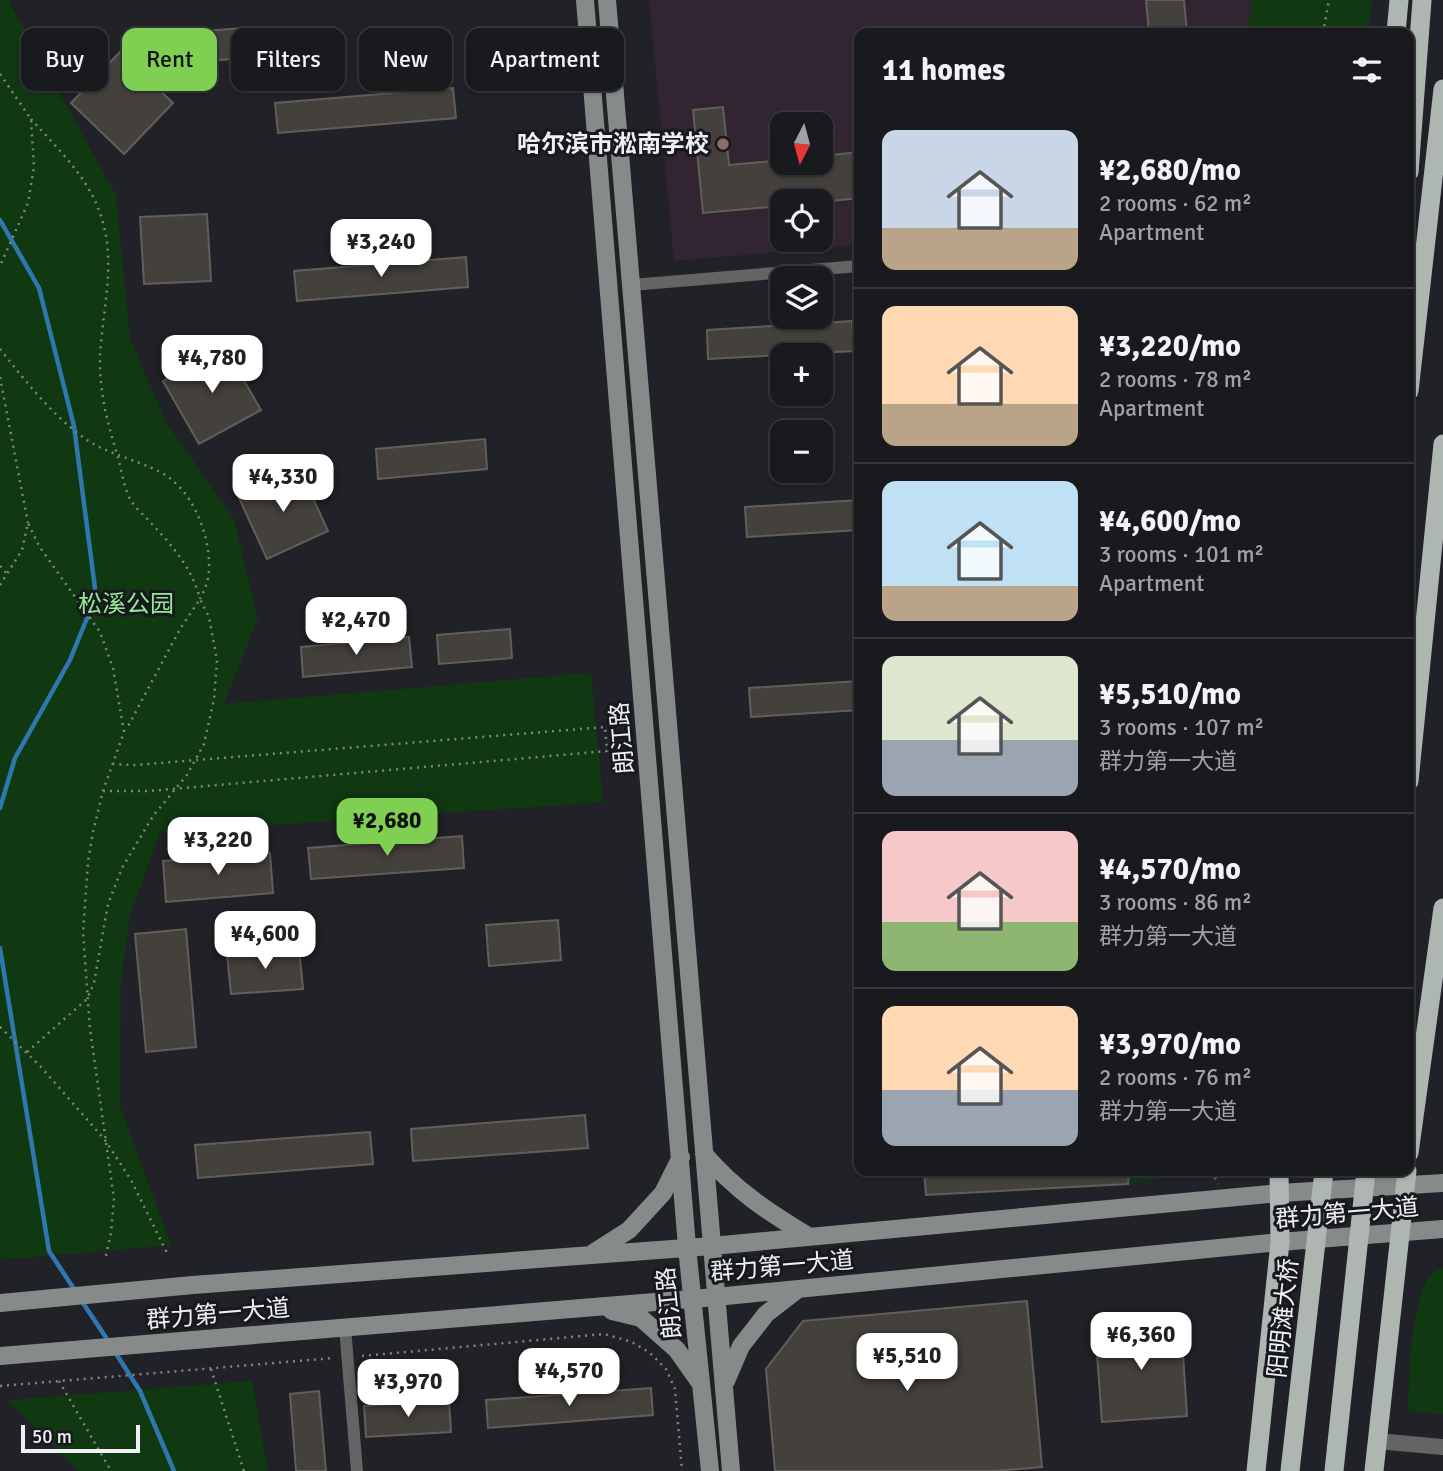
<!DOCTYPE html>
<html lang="en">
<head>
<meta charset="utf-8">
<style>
	body { margin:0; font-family:Signika,"Noto Sans SC",sans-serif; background:#222326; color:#f1f3f6; height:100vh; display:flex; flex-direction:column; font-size:26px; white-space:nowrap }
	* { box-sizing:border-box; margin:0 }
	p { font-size:23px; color:#9fa1a4 }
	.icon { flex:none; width:38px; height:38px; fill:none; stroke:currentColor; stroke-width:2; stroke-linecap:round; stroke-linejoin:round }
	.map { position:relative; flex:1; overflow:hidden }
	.panel { position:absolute; left:854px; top:28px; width:560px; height:1148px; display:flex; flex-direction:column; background:#191a1d; border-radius:14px; box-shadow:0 2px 5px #0004,0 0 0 2px #37383b }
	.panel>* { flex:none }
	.banner { position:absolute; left:21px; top:28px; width:665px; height:63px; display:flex; gap:14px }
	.needle { width:46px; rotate:186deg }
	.controls { position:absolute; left:770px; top:112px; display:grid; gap:14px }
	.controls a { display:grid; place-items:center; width:63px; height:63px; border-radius:14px; background:#191a1d; box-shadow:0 2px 5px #0004,0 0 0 2px #37383b; font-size:35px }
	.scale { position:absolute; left:21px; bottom:18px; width:119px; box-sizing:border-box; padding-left:7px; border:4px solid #eff0f3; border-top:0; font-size:19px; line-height:24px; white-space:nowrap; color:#eff0f3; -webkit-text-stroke:5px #18191e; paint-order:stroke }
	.price { position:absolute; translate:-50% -60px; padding:0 16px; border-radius:14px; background:#fff; color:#222; font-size:23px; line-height:46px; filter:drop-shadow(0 2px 4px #0008) }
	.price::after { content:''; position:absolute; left:50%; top:42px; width:21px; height:16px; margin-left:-10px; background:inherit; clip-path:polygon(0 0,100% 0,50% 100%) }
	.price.active { background:#7fd052; color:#111 }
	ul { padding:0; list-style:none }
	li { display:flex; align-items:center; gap:21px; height:175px; padding:0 28px }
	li+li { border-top:2px solid #37383b }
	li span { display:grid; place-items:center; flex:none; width:196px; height:140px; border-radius:14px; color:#555 }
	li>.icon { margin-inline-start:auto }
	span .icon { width:84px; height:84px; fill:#fffc; stroke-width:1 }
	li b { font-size:30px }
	h2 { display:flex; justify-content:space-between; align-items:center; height:84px; padding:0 28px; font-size:30px }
	.tag { padding:0 24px; border-radius:14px; background:#191a1d; box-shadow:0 2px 5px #0004,0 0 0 2px #37383b; font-size:24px; line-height:63px }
	.tag.active { background:#7fd052; color:#111 }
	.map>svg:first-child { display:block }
	.education { fill:#332431; fill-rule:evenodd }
	.green { fill:#103811 }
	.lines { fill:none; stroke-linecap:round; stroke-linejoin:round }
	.stream { stroke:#2e78af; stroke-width:4.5 }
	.building { fill:#44403c; stroke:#625e59; stroke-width:2 }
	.path { stroke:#828387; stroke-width:2.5; stroke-dasharray:2 5; stroke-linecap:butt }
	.minor { stroke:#626564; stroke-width:12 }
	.tertiary { stroke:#626564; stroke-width:16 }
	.secondary { stroke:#868b89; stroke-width:18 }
	.trunk { stroke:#aeb6b2; stroke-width:19 }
	.trunk-bridge { stroke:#aeb6b2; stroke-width:19 }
	.education-dot { fill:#8d6e63; stroke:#18191e; stroke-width:2.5 }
	.labels { text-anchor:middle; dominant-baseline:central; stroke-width:6; stroke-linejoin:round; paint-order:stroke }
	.poi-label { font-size:24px; font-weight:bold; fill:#eff0f3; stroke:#18191e; text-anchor:end }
	.park-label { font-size:24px; fill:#95e993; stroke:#18191e }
	.street-label { font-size:24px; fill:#eff0f3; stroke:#18191e }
</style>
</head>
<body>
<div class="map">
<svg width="1443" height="1471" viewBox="0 0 1443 1471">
	<rect width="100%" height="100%" fill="#212227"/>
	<path class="education" d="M649 0H1252L1248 33H859V245L674 261ZM782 124H821V163H782ZM782 201H821V240H782Z"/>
	<path class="green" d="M0 0H10L12 7 116 195 130 339 166 422 234 519 258 618 224 704 591 673 603 802 160 833 130 915 121 980 120 1106 171 1245 0 1260Z
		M1252 0H1372L1368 33H1248Z
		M1129 1171H1209L1128 1184Z
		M1443 1268V1414L1408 1411C1410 1382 1408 1274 1443 1268Z
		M252 1381 268 1471H78L8 1400Z"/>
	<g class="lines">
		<path class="stream" d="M0 220 39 288 74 426 96 596 70 660 15 758 0 808
			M0 948 49 1251 76 1292
			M81 1300 109 1342
			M115 1352 140 1391 174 1471"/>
	</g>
	<path class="building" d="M1146 0H1184L1187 33H1149Z
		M255 27 258 57 195 62 193 32Z
		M120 52 173 103 124 154 71 103Z
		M453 88 456 118 278 133 275 103Z
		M723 107 729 165 782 160V163H821V156L859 152V198L821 202 782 201V206L703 213 693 110Z
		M207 214 211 281 144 284 140 217Z
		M466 257 468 287 297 301 294 271Z
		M852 321 854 351 708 359 707 330Z
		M224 346 261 410 199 444 163 381Z
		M485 439 487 469 378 479 376 449Z
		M300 470 328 531 267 559 239 498Z
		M859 500V530L747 537 745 507Z
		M510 629 512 658 439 664 437 635Z
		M409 637 412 667 303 677 301 647Z
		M859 681V710L751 717 749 688Z
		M462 836 464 868 311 879 308 848Z
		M270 853 273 893 166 902 163 861Z
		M558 920 561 960 489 966 486 925Z
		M186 929 196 1047 146 1052 135 934Z
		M299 948 303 989 231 994 227 954Z
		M585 1115 588 1148 413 1161 411 1129Z
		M370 1132 373 1164 198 1178 195 1145Z
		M924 1171H1129L1128 1184 926 1195Z
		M1027 1301 1042 1467 996 1471H775L766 1369 803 1321Z
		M1181 1322 1187 1416 1102 1422 1095 1327Z
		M651 1388 653 1415 488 1428 486 1400Z
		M319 1391 326 1471H296L290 1394Z
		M449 1400 451 1432 366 1437 364 1406Z"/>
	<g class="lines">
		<path class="path" d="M1323 33 1329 0
			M0 74 31 119 34 167 28 203 0 266
			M31 119C55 146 85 174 98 208 118 256 103 306 100 355 99 390 107 422 117 454 121 468 123 482 128 495 134 508 143 514 152 524 172 545 193 570 200 599
			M0 349C27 383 54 418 90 442 112 455 137 460 160 472 192 488 210 534 209 568 209 580 205 589 200 599
			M0 377 28 523
			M0 566 7 574
			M0 585 22 550 28 523 39 546 100 632 113 668 124 732 103 791 93 832 88 862 83 933 90 1029 114 1199 111 1233 105 1260
			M103 791H149L607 751 605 727 135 765 112 764
			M0 1027 41 1067 105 1140 131 1180 168 1255
			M27 1052 87 999 94 983 108 904 122 868 153 816 187 775 204 744 214 699 217 660 209 617 200 599 180 629 126 730
			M1212 1171 1218 1184
			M362 1356 604 1334 632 1342 650 1353 666 1369 675 1389 682 1471
			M211 1369 244 1471
			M59 1381 111 1471
			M0 1386 334 1358"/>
		<path class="minor" d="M631 285 859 266
			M345 1328 357 1471"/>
		<path class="tertiary" d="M1377 1441 1443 1447"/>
		<path class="secondary" d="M585 0 687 1247 710 1471
			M607 0 731 1471
			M704 1154C735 1190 768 1212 808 1236
			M593 1253 629 1230 663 1193 681 1157
			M0 1303 193 1285 712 1246 1280 1193 1443 1183
			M612 1311 641 1318 677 1350 701 1384
			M0 1356 716 1297 1280 1242 1443 1229
			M726 1381 741 1346 766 1314 797 1290"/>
		<path class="trunk" d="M1396 33 1399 0
			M1409 172 1422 0
			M1409 391 1443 89
			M1409 781 1443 444
			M1409 1153 1443 908
			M1256 1471 1280 1242 1279 1171
			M1374 1471 1407 1171"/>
		<path class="trunk-bridge" d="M1290 1471 1324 1171
			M1334 1471 1366 1171"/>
	</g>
	<circle class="education-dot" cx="723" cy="144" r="7"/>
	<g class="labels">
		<g class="poi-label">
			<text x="709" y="144">哈尔滨市淞南学校</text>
		</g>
		<g class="park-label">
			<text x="126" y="604">松溪公园</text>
		</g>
		<g class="street-label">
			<text transform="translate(622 738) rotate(-95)">朗江路</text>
			<text transform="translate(1347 1213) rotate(-5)">群力第一大道</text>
			<text transform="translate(782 1266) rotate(-5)">群力第一大道</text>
			<text transform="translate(669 1303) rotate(-96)">朗江路</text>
			<text transform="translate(218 1314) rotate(-5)">群力第一大道</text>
			<text transform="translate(1283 1318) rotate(-84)">阳明滩大桥</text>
		</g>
	</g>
</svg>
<div class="controls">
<a><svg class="needle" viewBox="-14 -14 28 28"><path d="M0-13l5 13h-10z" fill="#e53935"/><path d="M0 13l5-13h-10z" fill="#9fa1a4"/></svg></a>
<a><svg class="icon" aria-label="locate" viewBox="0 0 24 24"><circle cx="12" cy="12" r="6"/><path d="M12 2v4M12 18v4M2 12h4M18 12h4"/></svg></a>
<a><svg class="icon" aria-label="layers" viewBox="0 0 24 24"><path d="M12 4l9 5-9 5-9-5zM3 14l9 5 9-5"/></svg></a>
<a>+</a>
<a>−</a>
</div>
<div class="scale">50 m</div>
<b class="price" style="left:381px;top:279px">¥3,240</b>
<b class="price" style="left:212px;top:395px">¥4,780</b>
<b class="price" style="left:283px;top:514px">¥4,330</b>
<b class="price" style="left:356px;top:657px">¥2,470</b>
<b class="price active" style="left:387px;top:858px">¥2,680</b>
<b class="price" style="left:218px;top:877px">¥3,220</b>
<b class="price" style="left:265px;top:971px">¥4,600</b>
<b class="price" style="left:1141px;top:1372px">¥6,360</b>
<b class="price" style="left:907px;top:1393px">¥5,510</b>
<b class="price" style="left:569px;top:1408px">¥4,570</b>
<b class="price" style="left:408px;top:1419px">¥3,970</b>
<div class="banner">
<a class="tag">Buy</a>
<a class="tag active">Rent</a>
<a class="tag">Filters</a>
<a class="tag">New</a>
<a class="tag">Apartment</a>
</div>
<section class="panel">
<h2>11 homes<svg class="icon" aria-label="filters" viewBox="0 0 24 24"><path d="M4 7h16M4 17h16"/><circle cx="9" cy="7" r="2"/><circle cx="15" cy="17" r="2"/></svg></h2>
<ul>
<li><span style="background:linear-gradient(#c9d6e8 70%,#b9a48a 0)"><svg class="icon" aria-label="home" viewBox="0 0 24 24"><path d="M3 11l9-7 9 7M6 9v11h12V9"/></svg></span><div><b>¥2,680/mo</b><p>2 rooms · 62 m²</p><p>Apartment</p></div></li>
<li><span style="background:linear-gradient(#ffd9b3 70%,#b9a48a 0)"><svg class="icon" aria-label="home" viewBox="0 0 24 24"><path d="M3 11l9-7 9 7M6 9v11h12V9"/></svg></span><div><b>¥3,220/mo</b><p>2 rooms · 78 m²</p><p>Apartment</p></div></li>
<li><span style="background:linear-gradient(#bfe0f5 75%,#b9a48a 0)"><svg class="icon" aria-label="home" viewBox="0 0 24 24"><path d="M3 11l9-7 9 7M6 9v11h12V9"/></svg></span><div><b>¥4,600/mo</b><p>3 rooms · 101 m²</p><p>Apartment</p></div></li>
<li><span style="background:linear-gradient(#dfe7d0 60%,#9aa5b1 0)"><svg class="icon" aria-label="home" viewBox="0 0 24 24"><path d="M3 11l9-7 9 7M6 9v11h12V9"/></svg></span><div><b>¥5,510/mo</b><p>3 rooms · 107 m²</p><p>群力第一大道</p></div></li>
<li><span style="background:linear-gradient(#f6c9c9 65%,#8fb573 0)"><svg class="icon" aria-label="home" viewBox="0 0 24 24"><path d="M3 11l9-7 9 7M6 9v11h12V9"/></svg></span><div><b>¥4,570/mo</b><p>3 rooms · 86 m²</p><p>群力第一大道</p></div></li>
<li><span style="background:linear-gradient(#ffd9b3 60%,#9aa5b1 0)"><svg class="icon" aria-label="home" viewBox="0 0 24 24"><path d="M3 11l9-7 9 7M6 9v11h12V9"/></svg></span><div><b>¥3,970/mo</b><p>2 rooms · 76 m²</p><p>群力第一大道</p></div></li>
</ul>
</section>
</div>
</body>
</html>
